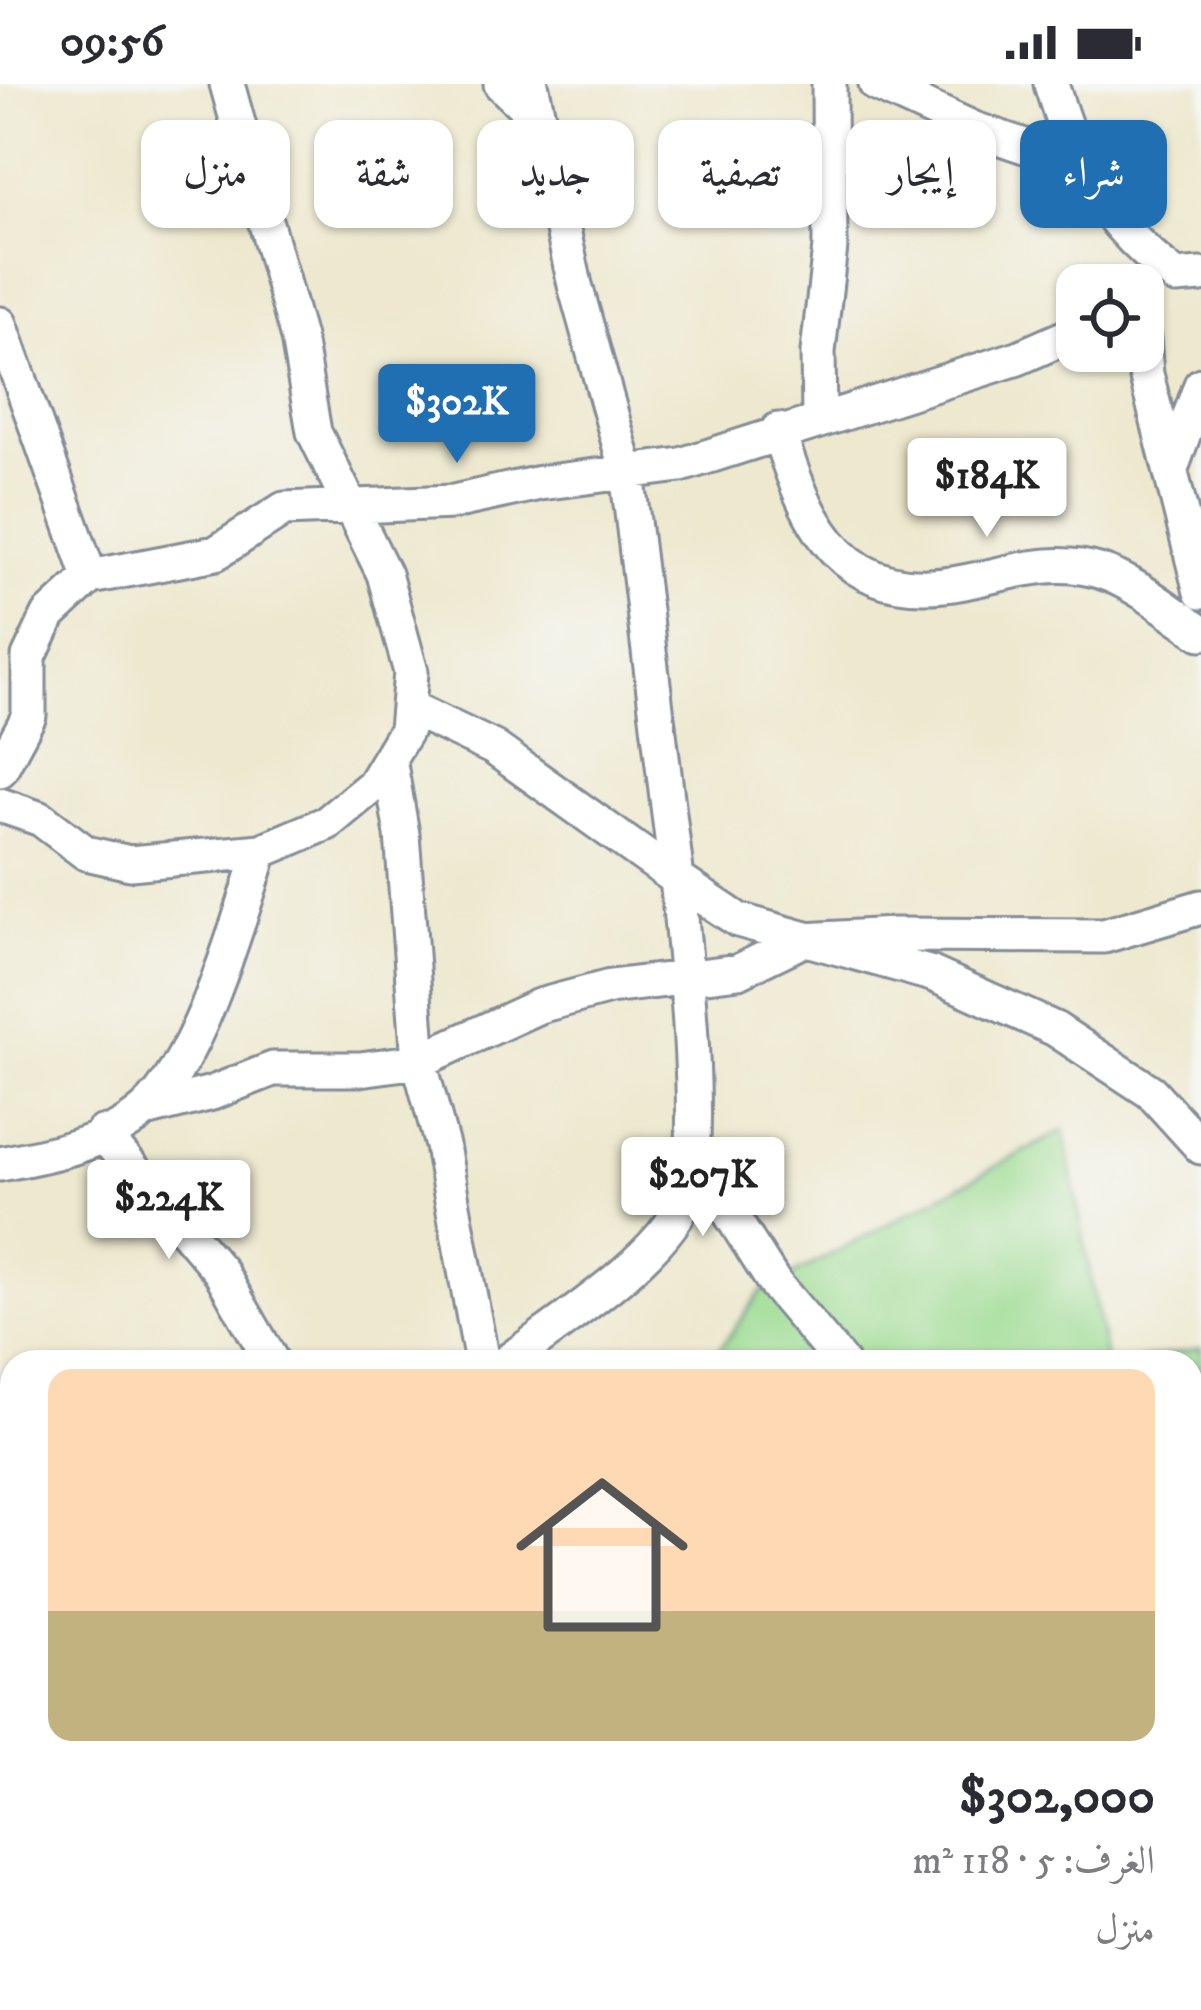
<!DOCTYPE html>
<html lang="ar">
<head>
<meta charset="utf-8">
<style>
	body { margin:0; font-family:"IM FELL DW Pica",Amiri,serif; background:#f7f7f7; color:#2b2b33; direction:rtl; height:100vh; display:flex; flex-direction:column; font-size:45px; white-space:nowrap }
	* { box-sizing:border-box; margin:0 }
	p { font-size:39px; color:#7c7c81 }
	.icon { flex:none; width:66px; height:66px; fill:none; stroke:currentColor; stroke-width:2; stroke-linecap:round; stroke-linejoin:round }
	.map { position:relative; flex:1; overflow:hidden; direction:ltr }
	.side { position:absolute; left:0px; top:1266px; width:1203px; height:660px; display:flex; flex-direction:column; background:#fff; border-radius:36px 36px 0 0; box-shadow:0 3px 9px #0004; direction:rtl }
	.side>* { flex:none }
	.banner { position:absolute; left:36px; top:36px; width:1131px; height:108px; direction:rtl; display:flex; gap:24px }
	.tools { position:absolute; left:1056px; top:180px; display:grid; gap:24px }
	.tools a { display:grid; place-items:center; width:108px; height:108px; border-radius:24px; background:#fff; box-shadow:0 3px 9px #0004; font-size:60px }
	.price { position:absolute; translate:-50% -102px; padding:0 27px; border-radius:12px; background:#fff; color:#222; font-size:39px; line-height:78px; filter:drop-shadow(0 3px 6px #0008) }
	.price::after { content:''; position:absolute; left:50%; top:72px; width:36px; height:27px; margin-left:-18px; background:inherit; clip-path:polygon(0 0,100% 0,50% 100%) }
	.price.on { background:#1f6fb2; color:#fff }
	ul { padding:0; list-style:none }
	li { display:grid; align-content:center; gap:24px; height:636px; padding:0 48px }
	li+li { border-top:3px solid #e1e1e2 }
	li span { display:grid; place-items:center; height:372px; border-radius:24px; color:#555 }
	li>.icon { margin-inline-start:auto }
	span .icon { width:216px; height:216px; fill:#fffc; stroke-width:1 }
	li b { font-size:51px }
	.tag { padding:0 42px; border-radius:24px; background:#fff; box-shadow:0 3px 9px #0004; font-size:42px; line-height:108px }
	.tag.on { background:#1f6fb2; color:#fff }
	.status { display:flex; justify-content:space-between; align-items:center; height:84px; padding:0 60px; background:#fff; direction:ltr }
	.status svg { height:33px; fill:currentColor }
	.map>svg:first-child { display:block }
	.green { fill:#9bdb90; stroke:#5b8577; stroke-width:3 }
	.lines { fill:none; stroke-linecap:round; stroke-linejoin:round }
	.street-casing { stroke:#848c96; stroke-width:39 }
	.secondary-casing { stroke:#848c96; stroke-width:51 }
	.street { stroke:#fff; stroke-width:33 }
	.secondary { stroke:#fff; stroke-width:45 }
</style>
</head>
<body>
<div class="status"><b>09:56</b><svg viewBox="0 0 49 12"><path d="M0 12V9h3v3zM5 12V6h3v6zM10 12V3h3v9zM15 12V0h3v12zM26 1h20v11H26zM47 4h2v5h-2z"/></svg></div>
<div class="map">
<svg width="1201" height="1926" viewBox="0 0 1201 1926">
	<rect width="100%" height="100%" fill="#f6f6f2"/>
	<filter id="ink" filterUnits="userSpaceOnUse"><feTurbulence type="fractalNoise" baseFrequency=".00833" numOctaves="2"/><feDisplacementMap in="SourceGraphic" scale="24" xChannelSelector="R" yChannelSelector="G"/><feConvolveMatrix kernelMatrix="1 2 1 2 8 2 1 2 1" color-interpolation-filters="sRGB"/></filter>
	<filter id="wash" filterUnits="userSpaceOnUse"><feTurbulence type="fractalNoise" baseFrequency=".004" numOctaves="4" result="noise"/><feDisplacementMap in="SourceGraphic" scale="48" xChannelSelector="R" yChannelSelector="G"/><feGaussianBlur stdDeviation="2.7" result="paint"/><feColorMatrix in="noise" values="0 0 0 0 0 0 0 0 0 0 0 0 0 0 0 0 0 1.4 0 .05"/><feComposite in="paint" operator="in"/></filter>
	<g filter="url(#wash)">
		<rect width="100%" height="100%" fill="#ede8ce"/>
		<path class="green" d="M1064 1046 1106 1278H710L761 1208Z
			M1201 1264V1926H119L153 1914H1191V1278H1126Z"/>
	</g>
	<g filter="url(#ink)">
		<g class="lines">
			<defs>
				<path id="street" d="M501 0 539 36
					M531 0 575 201 627 388 677 795 738 836 932 890 1055 945 1151 1008 1201 1063
					M876 0 974 45 1075 79
					M1051 0C1078 87 1101 136 1176 193L1201 191
					M0 240 90 493
					M1143 253 1146 290 1201 508
					M819 334 818 268 830 163 829 0
					M778 346C809 446 844 521 964 498 1010 489 1052 473 1099 487 1135 498 1171 528 1201 549
					M1171 385 1201 301
					M408 623 494 664 677 795C684 862 706 1062 684 1118 660 1175 556 1241 507 1278
					M389 674 402 750 419 977 442 1062 482 1278
					M0 686 29 632V573L49 531 90 493 216 469 284 425 453 418 540 399 681 381 1018 274 1077 248
					M0 721 41 735 86 769 130 779 261 767 327 739 373 701 406 646 411 588 384 490 314 348 298 254 227 0
					M145 1026 212 1009 273 985H360L419 977 539 922 610 903 739 887 803 856 894 851 1104 852 1201 823
					M102 1049 220 1187 272 1278
					M693 1071 775 1200 841 1278
					M0 1080C48 1071 107 1060 145 1026 199 978 239 836 261 767
					M0 1586 12 1587
					M0 1640 12 1670
					M1191 1863 1201 1895
					M197 1914 210 1926
					M689 1914 704 1926"/>
				<path id="secondary" d="M1191 1860 1201 1858
					M929 1926 972 1914"/>
			</defs>
			<use href="#street" class="street-casing"/>
			<use href="#secondary" class="secondary-casing"/>
			<use href="#street" class="street"/>
			<use href="#secondary" class="secondary"/>
		</g>
	</g>
</svg>
<div class="tools">
<a><svg class="icon" aria-label="locate" viewBox="0 0 24 24"><circle cx="12" cy="12" r="6"/><path d="M12 2v4M12 18v4M2 12h4M18 12h4"/></svg></a>
</div>
<b class="price on" style="left:457px;top:382px">$302K</b>
<b class="price" style="left:987px;top:456px">$184K</b>
<b class="price" style="left:703px;top:1155px">$207K</b>
<b class="price" style="left:169px;top:1178px">$224K</b>
<div class="banner">
<a class="tag on">شراء</a>
<a class="tag">إيجار</a>
<a class="tag">تصفية</a>
<a class="tag">جديد</a>
<a class="tag">شقة</a>
<a class="tag">منزل</a>
</div>
<section class="side">
<ul>
<li><span style="background:linear-gradient(#ffd9b3 65%,#c2b280 0)"><svg class="icon" aria-label="home" viewBox="0 0 24 24"><path d="M3 11l9-7 9 7M6 9v11h12V9"/></svg></span><div><b>$302,000</b><p>الغرف: 5 · 118 m²</p><p>منزل</p></div></li>
</ul>
</section>
</div>
</body>
</html>
